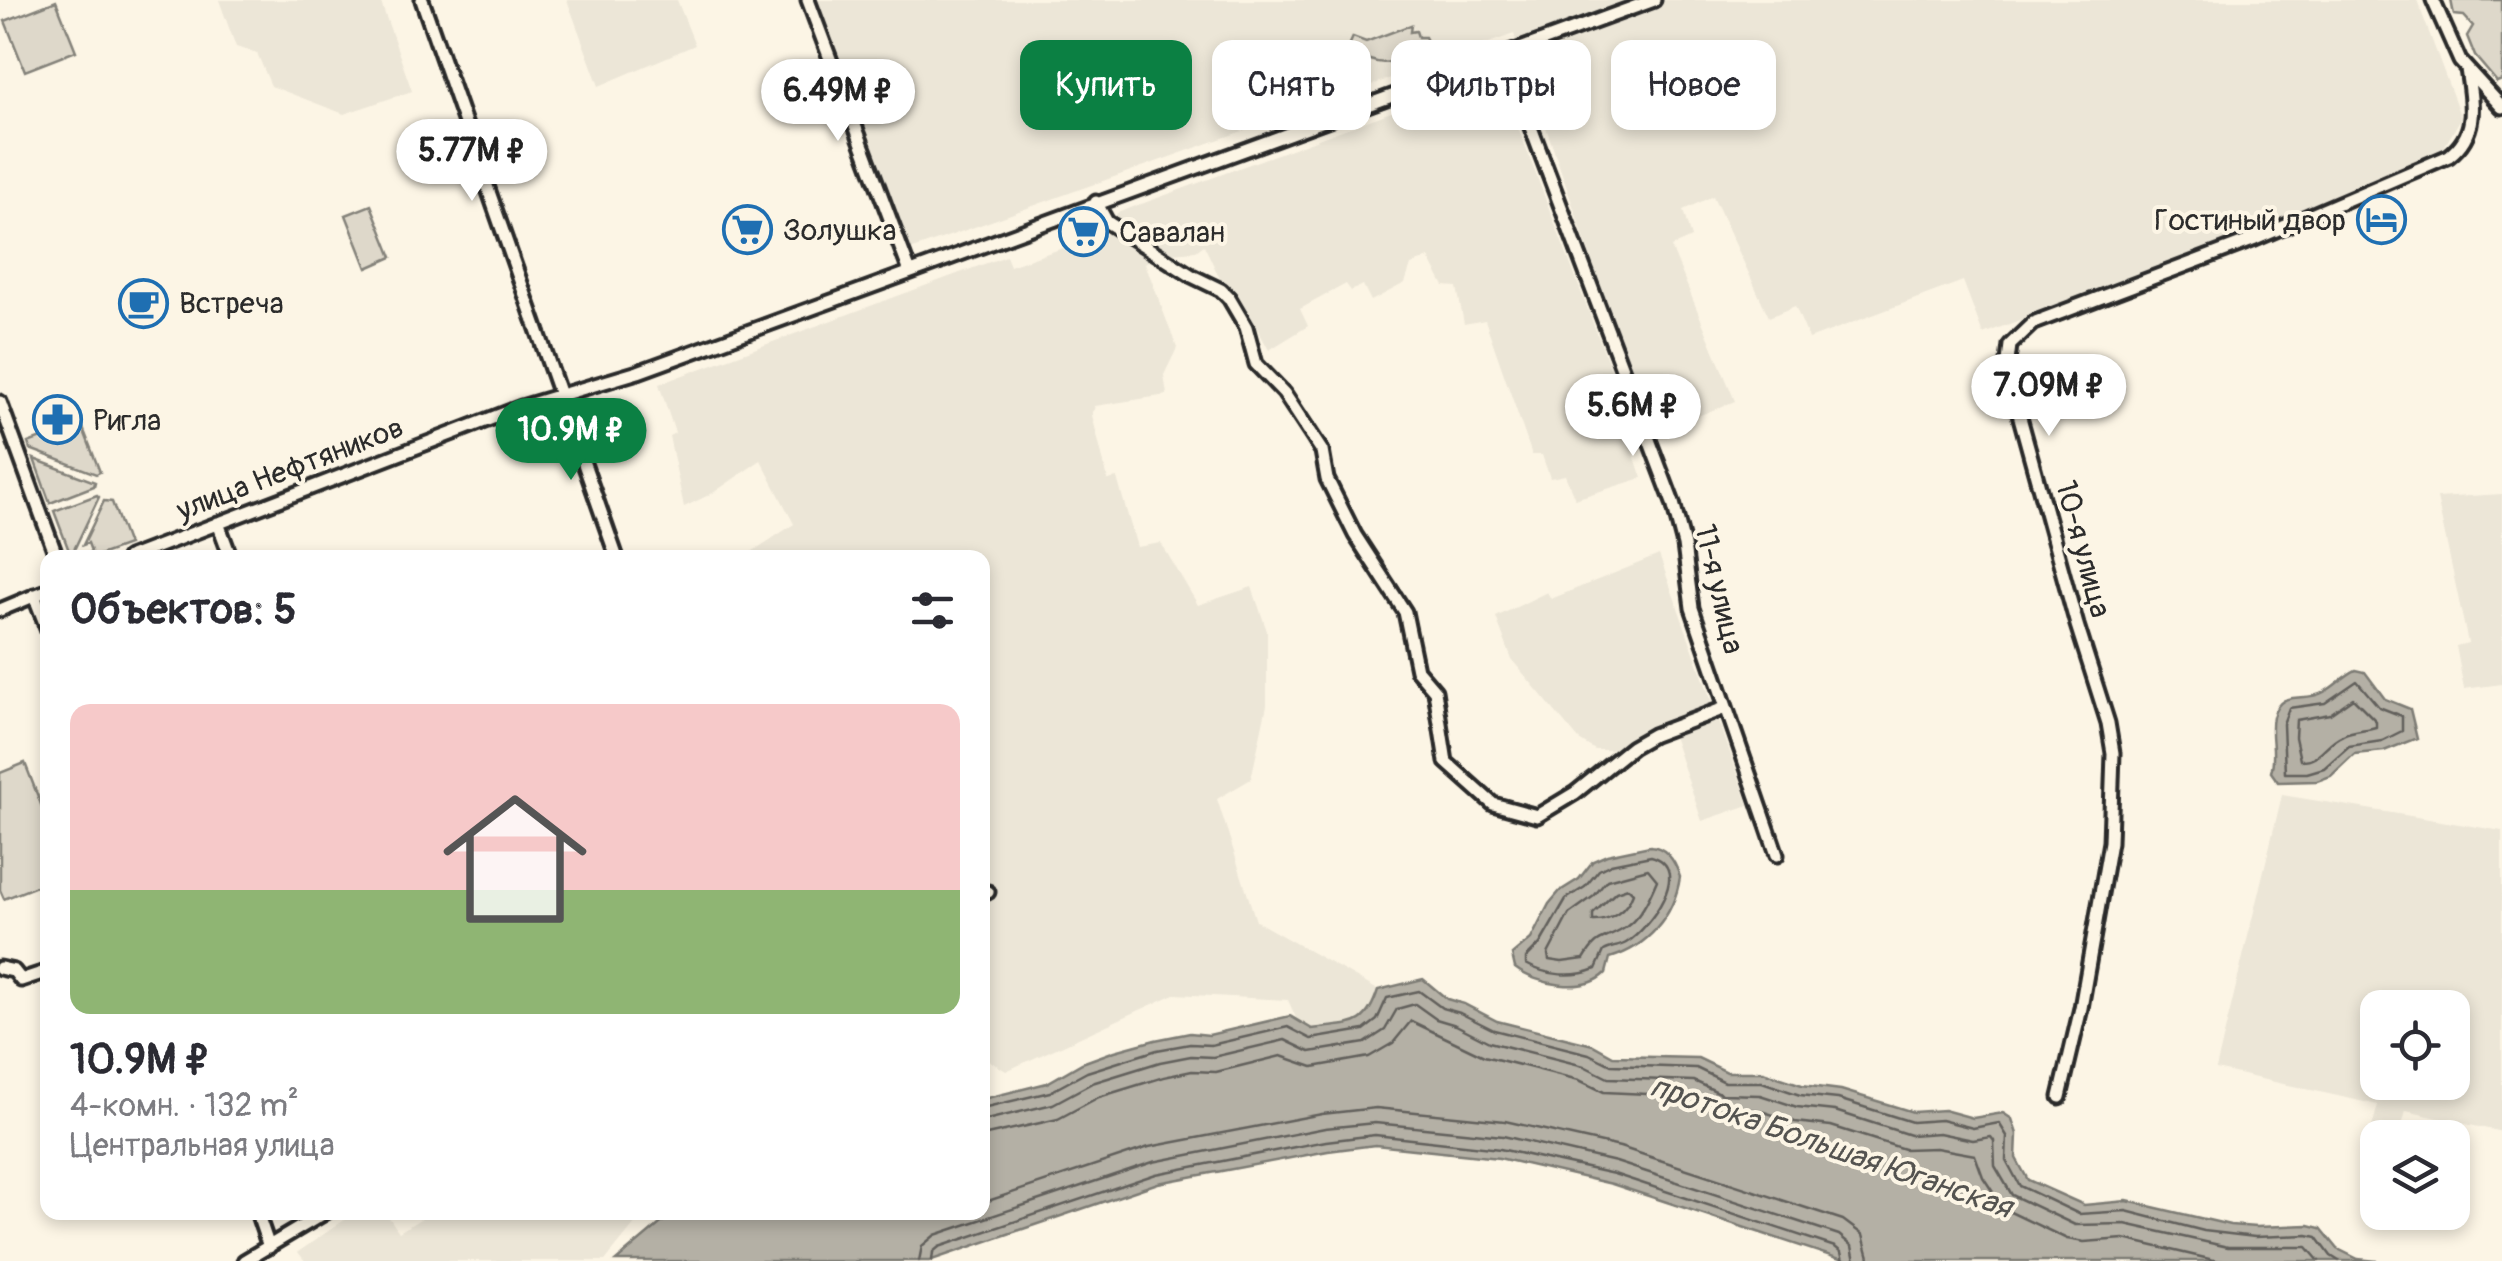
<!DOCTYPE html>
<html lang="ru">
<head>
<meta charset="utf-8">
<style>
	body { margin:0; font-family:Pangolin,sans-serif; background:#f2f2f3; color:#2b2b33; height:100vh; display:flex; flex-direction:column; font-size:38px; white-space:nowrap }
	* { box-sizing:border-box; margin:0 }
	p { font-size:32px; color:#7c7c81 }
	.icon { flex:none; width:55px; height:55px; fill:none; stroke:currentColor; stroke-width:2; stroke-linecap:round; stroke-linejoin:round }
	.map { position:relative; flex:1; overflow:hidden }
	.sheet { position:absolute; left:40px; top:550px; width:950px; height:670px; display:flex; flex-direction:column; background:#fff; border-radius:20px; box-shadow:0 5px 15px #0003 }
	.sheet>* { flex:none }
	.top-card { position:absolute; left:1020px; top:40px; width:950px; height:90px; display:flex; gap:20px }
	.controls { position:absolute; left:2360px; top:990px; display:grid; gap:20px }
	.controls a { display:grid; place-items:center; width:110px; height:110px; border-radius:20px; background:#fff; box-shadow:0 5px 15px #0003; font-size:50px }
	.price { position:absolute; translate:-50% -85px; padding:0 22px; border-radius:35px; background:#fff; color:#222; font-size:32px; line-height:65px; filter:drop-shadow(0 2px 5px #0008) }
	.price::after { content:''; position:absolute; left:50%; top:60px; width:30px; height:22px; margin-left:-15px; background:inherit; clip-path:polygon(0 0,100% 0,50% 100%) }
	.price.on { background:#0b8043; color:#fff }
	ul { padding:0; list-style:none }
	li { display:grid; align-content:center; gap:20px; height:530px; padding:0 30px }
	li span { display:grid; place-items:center; height:310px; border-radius:20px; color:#555 }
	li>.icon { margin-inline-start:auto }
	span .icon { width:180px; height:180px; fill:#fffc; stroke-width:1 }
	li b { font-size:42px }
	h2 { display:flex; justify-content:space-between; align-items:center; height:120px; padding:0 30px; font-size:42px }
	.chip { padding:0 35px; border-radius:20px; background:#fff; box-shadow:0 5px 15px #0003; font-size:35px; line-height:90px }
	.chip.on { background:#0b8043; color:#fff }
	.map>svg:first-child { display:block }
	.built { fill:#ece6d7; fill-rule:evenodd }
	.green { fill:#ded8ca; stroke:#84827a; stroke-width:2.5 }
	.water { fill:#b4b0a5; stroke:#7d7b74; stroke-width:2.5 }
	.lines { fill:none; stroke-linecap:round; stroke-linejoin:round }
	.shore { stroke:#62605c; stroke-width:2.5 }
	.minor-casing { stroke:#2b2b2b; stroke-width:19 }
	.minor { stroke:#fcf5e5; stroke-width:11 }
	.labels { text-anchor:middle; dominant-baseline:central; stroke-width:8; stroke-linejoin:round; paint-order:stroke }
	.poi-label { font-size:30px; fill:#2b2b2b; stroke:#fcf5e5; text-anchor:start }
	.street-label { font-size:30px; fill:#2b2b2b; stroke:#fcf5e5 }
	.water-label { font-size:32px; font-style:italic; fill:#545350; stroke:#fcf5e5 }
</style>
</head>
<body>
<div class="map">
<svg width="2502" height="1261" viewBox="0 0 2502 1261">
	<rect width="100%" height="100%" fill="#fcf5e5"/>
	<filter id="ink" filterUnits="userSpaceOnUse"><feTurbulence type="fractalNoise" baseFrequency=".01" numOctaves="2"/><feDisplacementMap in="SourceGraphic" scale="20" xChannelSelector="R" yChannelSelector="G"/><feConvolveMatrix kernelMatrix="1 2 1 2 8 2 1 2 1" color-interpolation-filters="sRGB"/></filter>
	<g filter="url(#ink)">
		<path class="built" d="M219 0H380L412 91 344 114 271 86 257 53 236 47Z
			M567 0H677L695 45 599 86Z
			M816 0H2417L2461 118 2443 149 2235 238 1983 334 1963 281 1809 339 1795 306 1769 317 1713 196 1683 210 1691 238 1671 247 1735 401 1656 433 1596 273 1514 34 910 250Z
			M1497 73 1630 419 1623 423 1642 478 1575 499 1565 475 1550 478 1542 455H1532L1485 320 1464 324 1457 287 1444 286 1429 258 1411 265 1405 283 1371 301 1363 285 1351 291 1346 284 1300 309 1308 326 1269 350 1236 290 1221 281 1204 245 1196 251 1170 253 1145 263 1177 348 1164 375 1167 395 1095 406 1092 415 1108 480 1117 478 1137 547 1161 543 1198 605 1252 587 1267 631V705L1251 779 1217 799 1256 921 1378 990 1369 1014 1361 1021 1312 1029 1296 1018 1288 1000 1175 994 1006 1071 982 1056V558L744 557 794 524 761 460 713 493 684 507 669 436 675 433 659 384 1006 256 1010 266 1107 233 1117 213Z
			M2502 494V684L2464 689 2456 646 2468 643 2437 498Z
			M1659 555 1749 805 1702 821 1673 736 1639 750H1595L1579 740 1512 660 1496 617 1547 592 1551 599Z
			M2282 795 2502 831V1132L2406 1111 2399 1137 2378 1138 2377 1152 2366 1149 2378 1105 2216 1069ZM2378 1008H2452V1082H2378Z
			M356 1212 386 1213 399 1232 430 1213H644L605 1261H305L298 1252Z"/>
		<path class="green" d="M2451 0H2502V80L2497 82 2475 56 2467 36 2473 26 2464 16 2454 15Z
			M56 1 76 51 25 71 5 21Z
			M1411 25 1410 32 1416 31 1418 37H1425L1430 47 1443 45 1430 53 1419 67 1403 62 1396 67 1390 62C1375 65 1361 57 1348 48L1353 37 1366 42Z
			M371 205 392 257 367 268 346 215Z
			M81 423 100 472 96 474 30 449 28 443Z
			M34 459 95 482 94 486 50 503Z
			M97 495 99 497 71 556 54 511Z
			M104 501 112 502 128 545 94 557H83L91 551 88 543 83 545Z
			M25 763 47 820V882L4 899 0 890V773Z"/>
		<path class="water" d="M2356 670 2365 672 2385 699 2410 709 2417 738 2384 751 2354 754 2331 776 2317 781 2278 782 2271 772C2277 753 2269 736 2273 717 2281 687 2304 704 2324 692 2336 686 2343 676 2356 670Z
			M1650 846C1667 847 1675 861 1680 877 1674 917 1647 947 1610 958L1606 973C1585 994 1537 985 1515 968L1512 955 1531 939 1549 904 1560 891 1579 879 1593 861 1607 855Z
			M1423 979 1447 999 1464 1004 1497 1021 1593 1045 1613 1056 1698 1058 1727 1072H1763L1802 1085 1841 1090 1913 1112 1944 1110 1973 1118 2003 1113 2012 1119 2017 1134 2016 1158 2028 1180 2084 1205 2127 1201 2230 1225 2256 1227 2309 1225 2321 1228 2338 1249 2358 1259 2377 1261H1846L1612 1184 1499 1158 1375 1145 1328 1151 1158 1183 929 1261H616L673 1213 982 1212 983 1099 1047 1083 1082 1063 1115 1051 1155 1040 1190 1033 1209 1035 1290 1016 1312 1029C1350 1023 1365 1031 1378 990Z"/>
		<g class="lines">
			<path class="shore" d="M2357 681 2379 707 2402 716V731L2382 741 2349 746 2324 768 2307 773H2285L2283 724 2289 708 2325 703Z
				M2353 698 2376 721V727C2366 730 2353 730 2343 735 2324 743 2321 761 2300 760L2295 737 2296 720 2330 714Z
				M1651 856C1695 868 1648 930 1626 943 1619 947 1611 947 1604 951L1596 969C1574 978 1547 976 1526 964V958L1540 944 1566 899 1585 887 1599 870 1611 864Z
				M1648 869 1657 880C1649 899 1640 920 1620 931 1600 942 1597 937 1584 959L1562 962 1549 960 1548 954 1569 914 1594 896 1607 880Z
				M1628 888 1633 893C1627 910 1611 922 1593 921V914L1616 892Z
				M982 1108 1050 1092 1087 1072 1157 1050 1190 1044 1211 1045 1288 1027 1311 1039 1364 1030 1377 1020 1387 998 1419 991 1442 1008 1460 1013 1494 1030 1589 1054 1611 1065 1696 1068 1725 1082H1762L1800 1095 1838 1099 1912 1122 1941 1120 1973 1128 1999 1123 2007 1136 2006 1160 2020 1186 2079 1214 2126 1211 2204 1231 2255 1237 2308 1235 2317 1237 2331 1256 2339 1261
				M982 1121 1053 1104 1092 1083 1160 1062 1191 1056 1213 1057 1285 1040 1310 1052 1365 1043 1385 1030 1397 1009 1415 1004 1436 1019 1456 1025 1489 1042 1584 1066 1608 1078 1694 1081 1722 1094 1760 1095 1797 1107 1835 1111 1910 1135 1939 1133 1973 1140 1991 1137 1994 1141 1995 1166 2012 1195 2075 1225 2125 1224 2228 1247H2307L2319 1261
				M982 1136 1058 1119 1099 1097 1164 1077 1192 1071 1216 1072 1281 1056 1313 1067 1369 1057 1393 1043 1411 1021 1484 1056 1579 1080 1604 1092 1691 1096 1718 1108 1758 1110 1795 1122 1831 1126 1904 1149 1936 1148 1975 1155 1983 1177 2004 1209 2067 1239 2084 1242 2124 1239 2218 1261
				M982 1203 1149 1147 1322 1114 1376 1108 1505 1121 1620 1147 1843 1220 1863 1235 1870 1261
				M919 1261 922 1246 935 1235 1153 1162 1325 1128 1375 1123 1503 1136 1616 1162 1839 1235 1852 1246 1855 1261
				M932 1261 933 1252 939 1247 1156 1174 1326 1141 1375 1135 1500 1149 1614 1174 1835 1247 1841 1252 1843 1261"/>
			<defs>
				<path id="minor" d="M422 0 617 558
					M808 0 910 272
					M2433 0 2460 61 2502 107
					M1504 56 1673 503 1684 545 1692 608 1777 855
					M1096 202 1107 222 1192 276 1221 290 1229 298 1246 327 1256 364 1284 393 1322 451 1327 479 1355 535 1405 612 1417 670 1435 691 1446 762 1493 804 1537 816 1575 793 1632 747 1653 735 1725 708
					M0 402 57 558
					M218 523 231 558
					M128 558 521 407 638 372 1654 0
					M34 595 48 631
					M0 610 48 590
					M982 894 988 892
					M0 968 14 971 21 980 48 971
					M2060 1097 2081 1008 2110 842 2113 753 2108 723 2077 625 2007 370 2010 345 2033 323 2255 239 2449 156C2479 133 2472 103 2467 69
					M257 1212 269 1247
					M244 1261 326 1212"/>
			</defs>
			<use href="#minor" class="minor-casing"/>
			<use href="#minor" class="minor"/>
		</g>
	</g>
	<defs>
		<symbol id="hotel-ring" viewBox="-11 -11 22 22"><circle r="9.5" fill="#fcf5e5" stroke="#1f6fb2" stroke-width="1.5"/><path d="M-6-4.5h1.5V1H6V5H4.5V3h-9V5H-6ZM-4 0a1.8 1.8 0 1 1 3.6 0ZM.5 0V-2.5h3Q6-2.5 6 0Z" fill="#1f6fb2"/></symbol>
		<symbol id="supermarket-ring" viewBox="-11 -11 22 22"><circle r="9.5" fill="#fcf5e5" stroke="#1f6fb2" stroke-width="1.5"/><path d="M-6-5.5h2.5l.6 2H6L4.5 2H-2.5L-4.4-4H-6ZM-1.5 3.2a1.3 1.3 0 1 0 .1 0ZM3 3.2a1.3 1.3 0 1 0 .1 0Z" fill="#1f6fb2"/></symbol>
		<symbol id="cafe-ring" viewBox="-11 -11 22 22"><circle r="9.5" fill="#fcf5e5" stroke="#1f6fb2" stroke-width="1.5"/><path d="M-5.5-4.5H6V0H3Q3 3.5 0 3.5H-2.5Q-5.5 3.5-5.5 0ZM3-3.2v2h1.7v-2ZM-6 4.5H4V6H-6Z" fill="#1f6fb2"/></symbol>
		<symbol id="pharmacy-ring" viewBox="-11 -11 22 22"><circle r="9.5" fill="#fcf5e5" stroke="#1f6fb2" stroke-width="1.5"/><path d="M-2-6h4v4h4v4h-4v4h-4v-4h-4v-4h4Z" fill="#1f6fb2"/></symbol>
	</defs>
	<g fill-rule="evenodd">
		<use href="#hotel-ring" x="2354" y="192" width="55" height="55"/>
		<use href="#supermarket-ring" x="720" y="202" width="55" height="55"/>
		<use href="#supermarket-ring" x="1056" y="204" width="55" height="55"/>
		<use href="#cafe-ring" x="116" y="276" width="55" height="55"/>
		<use href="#pharmacy-ring" x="30" y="392" width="55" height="55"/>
	</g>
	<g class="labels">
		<g class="poi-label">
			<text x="2346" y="220" text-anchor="end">Гостиный двор</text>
			<text x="783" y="230">Золушка</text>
			<text x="1119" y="232">Савалан</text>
			<text x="179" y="303">Встреча</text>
			<text x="93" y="420">Ригла</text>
		</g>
		<g class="street-label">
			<text transform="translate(290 469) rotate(-21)">улица Нефтяников</text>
			<text transform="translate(2083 549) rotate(75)">10-я улица</text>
			<text transform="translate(1719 589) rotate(77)">11-я улица</text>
		</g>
		<g class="water-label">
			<text transform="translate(1831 1147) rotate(19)">протока Большая Юганская</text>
		</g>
	</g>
</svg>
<div class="controls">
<a><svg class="icon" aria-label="locate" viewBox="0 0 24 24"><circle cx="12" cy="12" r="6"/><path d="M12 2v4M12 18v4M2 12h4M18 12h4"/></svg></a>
<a><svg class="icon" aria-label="layers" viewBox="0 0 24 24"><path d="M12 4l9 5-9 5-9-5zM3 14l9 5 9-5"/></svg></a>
</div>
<b class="price" style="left:838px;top:144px">6.49M ₽</b>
<b class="price" style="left:472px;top:204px">5.77M ₽</b>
<b class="price" style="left:2049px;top:439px">7.09M ₽</b>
<b class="price" style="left:1633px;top:459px">5.6M ₽</b>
<b class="price on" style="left:571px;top:483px">10.9M ₽</b>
<div class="top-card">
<a class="chip on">Купить</a>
<a class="chip">Снять</a>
<a class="chip">Фильтры</a>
<a class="chip">Новое</a>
</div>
<section class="sheet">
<h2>Объектов: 5<svg class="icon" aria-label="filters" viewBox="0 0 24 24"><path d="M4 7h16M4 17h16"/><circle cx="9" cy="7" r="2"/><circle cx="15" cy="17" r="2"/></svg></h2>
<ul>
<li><span style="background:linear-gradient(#f6c9c9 60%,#8fb573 0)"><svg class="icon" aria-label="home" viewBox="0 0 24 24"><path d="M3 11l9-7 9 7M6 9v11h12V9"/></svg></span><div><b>10.9M ₽</b><p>4-комн. · 132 m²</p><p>Центральная улица</p></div></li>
</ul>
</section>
</div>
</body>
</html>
